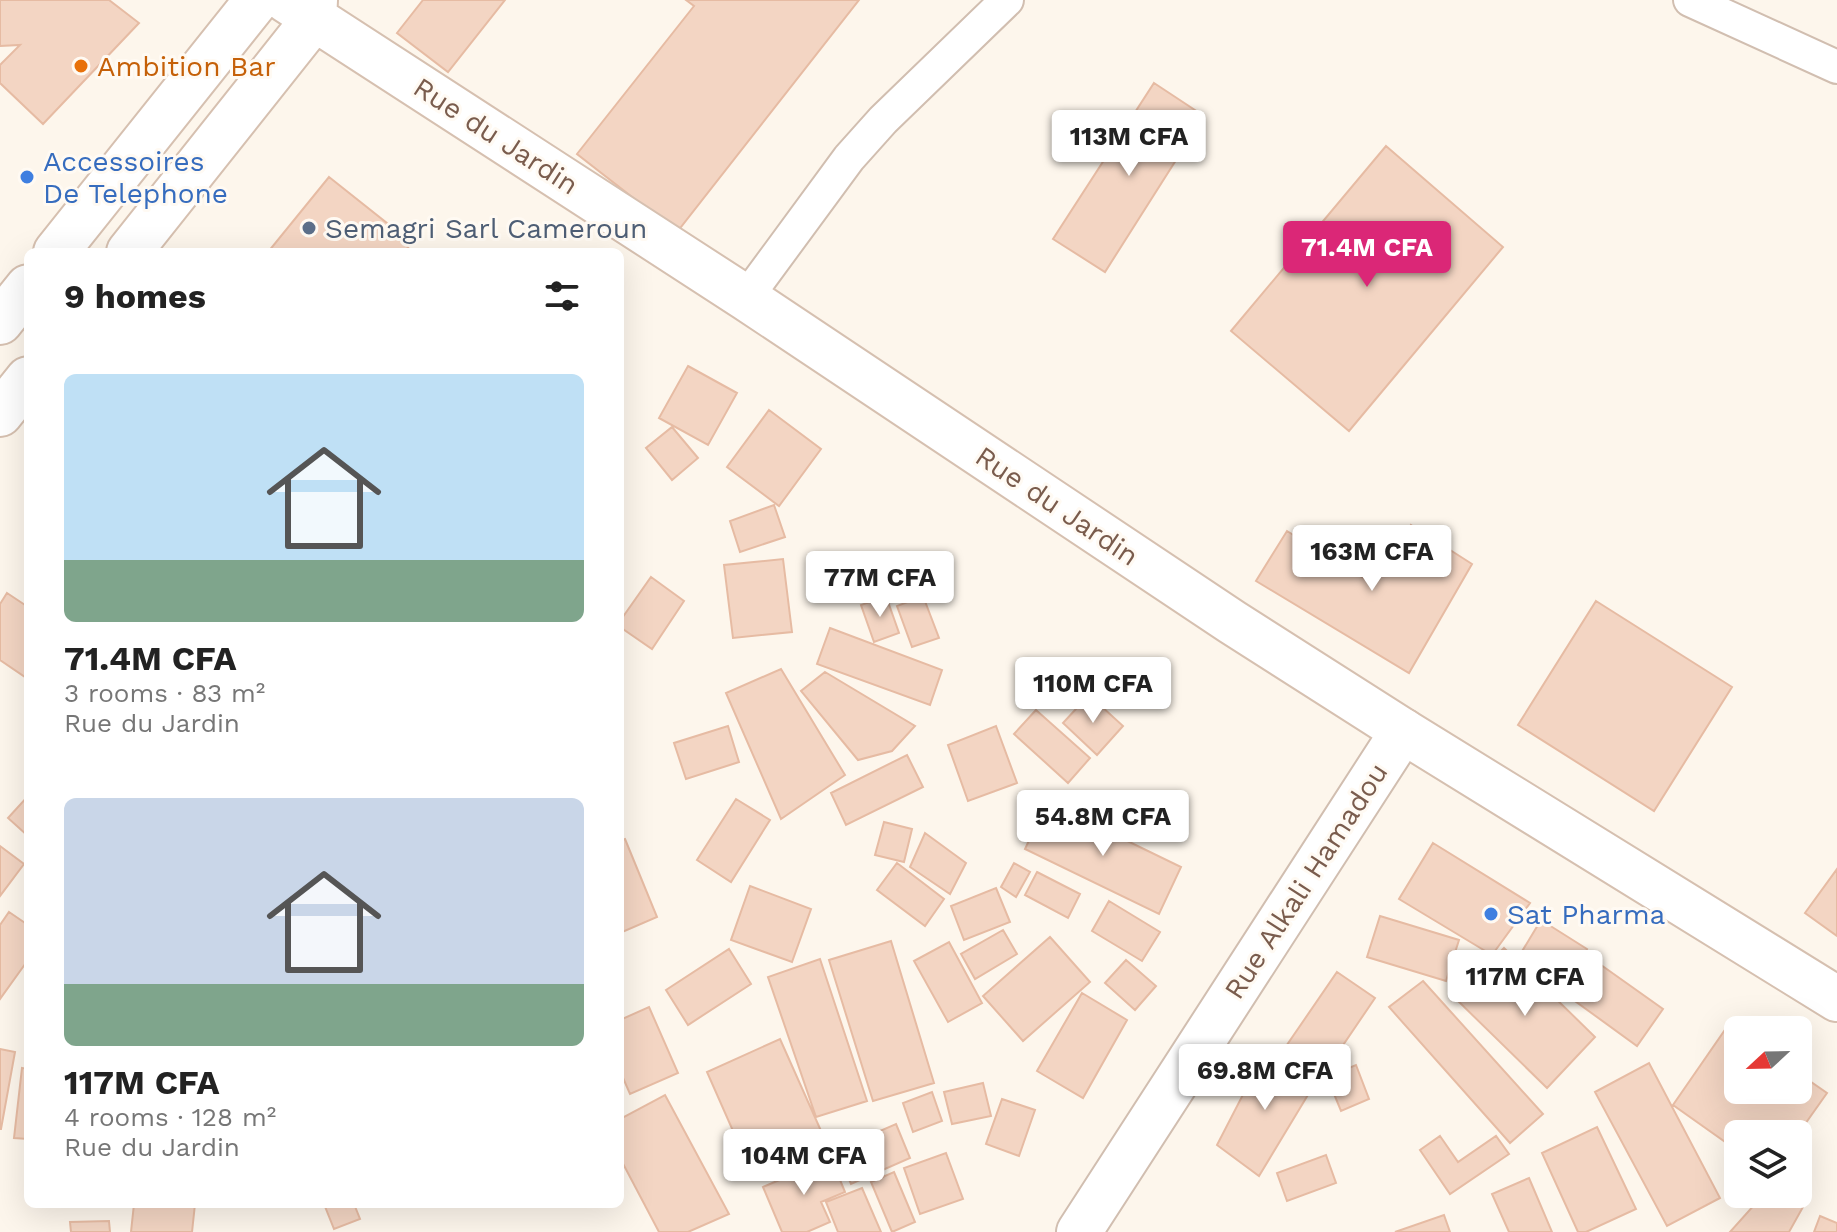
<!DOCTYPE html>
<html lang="en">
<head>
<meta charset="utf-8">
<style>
	body { margin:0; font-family:"Work Sans",sans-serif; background:#f6f6f6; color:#222; height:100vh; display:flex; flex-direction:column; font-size:30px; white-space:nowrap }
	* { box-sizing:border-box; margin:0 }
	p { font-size:26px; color:#767676 }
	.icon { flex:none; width:44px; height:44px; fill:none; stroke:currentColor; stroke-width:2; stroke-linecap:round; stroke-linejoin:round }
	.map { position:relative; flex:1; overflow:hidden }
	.sheet { position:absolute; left:24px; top:248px; width:600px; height:960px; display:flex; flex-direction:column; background:#fff; border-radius:12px; box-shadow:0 8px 32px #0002 }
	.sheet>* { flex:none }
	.needle { width:52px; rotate:248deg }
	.fabs { position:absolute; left:1724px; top:1016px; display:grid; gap:16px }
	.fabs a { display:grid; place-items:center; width:88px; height:88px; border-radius:12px; background:#fff; box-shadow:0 8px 32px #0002; font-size:40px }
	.price { position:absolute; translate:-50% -68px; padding:0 18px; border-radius:8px; background:#fff; color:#222; font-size:26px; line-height:52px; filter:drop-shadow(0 2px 4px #0008) }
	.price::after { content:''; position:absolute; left:50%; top:48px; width:24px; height:18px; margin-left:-12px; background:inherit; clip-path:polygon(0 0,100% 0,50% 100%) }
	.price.on { background:#db2777; color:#fff }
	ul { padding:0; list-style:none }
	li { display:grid; align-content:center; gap:16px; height:424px; padding:0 40px }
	li span { display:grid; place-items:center; height:248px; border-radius:12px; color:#555 }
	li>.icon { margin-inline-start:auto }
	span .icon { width:144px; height:144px; fill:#fffc; stroke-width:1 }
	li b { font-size:34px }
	h2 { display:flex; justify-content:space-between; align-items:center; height:96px; padding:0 40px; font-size:34px }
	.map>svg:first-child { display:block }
	.building { fill:#f3d5c3; stroke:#e6bba3; stroke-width:2 }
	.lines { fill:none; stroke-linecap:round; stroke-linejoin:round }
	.service-casing { stroke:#d1beb0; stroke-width:36 }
	.minor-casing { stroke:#d1beb0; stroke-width:48 }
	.secondary-casing { stroke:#d6c0b0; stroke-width:48 }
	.service { stroke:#fff; stroke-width:32 }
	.minor { stroke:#fff; stroke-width:44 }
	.secondary { stroke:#fff; stroke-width:44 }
	.food-dot { fill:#e8710a; stroke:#fffaf3; stroke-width:3 }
	.shop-dot { fill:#3f7fe0; stroke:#fffaf3; stroke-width:3 }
	.service-dot { fill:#5c6f8a; stroke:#fffaf3; stroke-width:3 }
	.labels { text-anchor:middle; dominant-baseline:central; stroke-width:6; stroke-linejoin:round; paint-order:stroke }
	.food-label { font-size:28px; fill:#c56008; stroke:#fffaf3; text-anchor:start }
	.street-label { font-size:28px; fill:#7a5c4d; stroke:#fffaf3 }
	.shop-label { font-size:28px; fill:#366cbe; stroke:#fffaf3; text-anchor:start }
	.service-label { font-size:28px; fill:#4e5e75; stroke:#fffaf3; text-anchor:start }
</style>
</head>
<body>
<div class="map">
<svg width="1837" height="1232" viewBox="0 0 1837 1232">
	<rect width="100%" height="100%" fill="#fdf6ec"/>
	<path class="building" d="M0 0H109L139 23 43 124 0 83V65L20 45 0 46Z
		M423 0H505L448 72 397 33Z
		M686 0H859L677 232 577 154 694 6Z
		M1154 83 1204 116 1105 272 1053 239Z
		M1386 146 1503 247 1349 431 1231 331Z
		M329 177 412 243 404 252H268Z
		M688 366 737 393 708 445 659 418Z
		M769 410 821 449 779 506 727 467Z
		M672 427 698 458 672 480 646 448Z
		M774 505 785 537 740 552 730 521Z
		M1411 525 1472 564 1409 673 1256 581 1287 531 1373 584Z
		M783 559 792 632 733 638 724 565Z
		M651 577 684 601 652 649 620 627V621Z
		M7 593 28 607V679L0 660V604Z
		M886 596 899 633 874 642 861 605Z
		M923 596 939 638 912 647 897 606Z
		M1596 601 1732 687 1654 811 1518 725Z
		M830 628 942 670 930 705 817 664Z
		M781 669 845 775 781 819 726 693Z
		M825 672 915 726 892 751 858 760 801 691Z
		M1089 695 1123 726 1097 755 1063 723Z
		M1036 710 1090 758 1068 783 1014 734Z
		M728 726 739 762 686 779 674 743Z
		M996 726 1017 783 968 801 948 745Z
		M907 755 923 787 846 825 831 793Z
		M28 796V836L8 818Z
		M736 799 770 820 731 882 697 860Z
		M1047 802 1181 867 1159 914 1025 849Z
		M884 822 912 829 904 862 875 855Z
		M925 833 966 863 950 894 910 867Z
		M625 839 657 917 620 933V841Z
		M1433 843 1530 903 1492 955 1399 899Z
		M0 846 24 864 0 896Z
		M897 863 944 899 925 926 877 890Z
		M1014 863 1030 872 1016 897 1001 887Z
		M1837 869V936L1805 913Z
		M1037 872 1080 894 1068 918 1025 895Z
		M750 886 811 909 792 962 731 940Z
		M996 888 1010 922 964 940 951 906Z
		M1109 901 1160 932 1142 961 1092 931Z
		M9 912 28 925V960L0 999V925Z
		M1380 916 1459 940 1446 981 1367 957Z
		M1541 920 1587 949 1565 987 1518 958Z
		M1003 930 1017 954 975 979 961 954Z
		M1050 937 1090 982 1023 1041 983 996Z
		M891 941 934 1083 873 1101 829 960Z
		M949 942 982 1003 948 1022 914 961Z
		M1504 948 1595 1037 1547 1088 1455 998Z
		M729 949 751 984 688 1025 666 990Z
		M820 959 867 1101 816 1117 768 977Z
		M1126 960 1156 986 1135 1010 1105 983Z
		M1594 960 1663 1009 1637 1046 1568 996Z
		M1337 972 1375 998 1318 1082 1280 1055Z
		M1423 981 1543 1114 1510 1143 1389 1007Z
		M1082 993 1127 1020 1083 1098 1037 1071Z
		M649 1007 678 1073 630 1094 620 1071V1020Z
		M1729 1024 1738 1031V1090H1798V1073L1827 1093 1798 1134H1738V1151L1673 1105Z
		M780 1039 826 1142 752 1174 707 1072Z
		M0 1049 15 1052 1 1129H0Z
		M1265 1052 1317 1080 1259 1176 1217 1145Z
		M1649 1063 1720 1198 1667 1226 1595 1092Z
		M1356 1065 1369 1099 1341 1111 1327 1077Z
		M22 1068 28 1069V1139L14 1138Z
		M983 1083 991 1116 952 1124 944 1092Z
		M932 1092 942 1121 913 1132 903 1103Z
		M665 1095 729 1214 688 1232H659L620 1158V1119Z
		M1002 1099 1035 1110 1019 1156 986 1144Z
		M896 1124 910 1158 851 1184 836 1150Z
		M1597 1127 1636 1209 1586 1232H1578L1542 1153Z
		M1440 1136 1458 1162 1496 1136 1509 1154 1450 1194 1420 1150Z
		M946 1153 963 1199 920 1214 904 1168Z
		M1326 1155 1336 1183 1287 1201 1277 1173Z
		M831 1158 845 1192 821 1202 830 1222 807 1232H782L763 1187Z
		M894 1172 915 1222 892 1232 871 1182Z
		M1798 1175 1808 1198 1789 1232H1730L1764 1194H1798Z
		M1529 1178 1552 1232H1509L1492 1194Z
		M862 1188 881 1232H838L826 1202Z
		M134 1204H195L192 1232H131Z
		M324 1204H354L360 1219 334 1229Z
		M1444 1215 1450 1232H1395Z
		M1820 1216 1837 1223V1232H1814Z
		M109 1221 110 1232H71L70 1222Z"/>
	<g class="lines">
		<defs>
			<path id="service" d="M1690 0 1837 67
				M746 298 849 158 883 120 1007 0"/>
			<path id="minor" d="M1079 1232 1403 731"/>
			<path id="secondary" d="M286 0 746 298 1232 622 1403 731 1837 999
				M56 252 257 0
				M129 252 314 19 315 0
				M0 322 28 287
				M0 414 28 379"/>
		</defs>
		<use href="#service" class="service-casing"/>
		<use href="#minor" class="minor-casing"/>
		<use href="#secondary" class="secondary-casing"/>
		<use href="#service" class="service"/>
		<use href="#minor" class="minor"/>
		<use href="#secondary" class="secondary"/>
	</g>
	<circle class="food-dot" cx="81" cy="66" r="8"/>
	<g class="shop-dot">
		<circle cx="27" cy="177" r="8"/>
		<circle cx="1491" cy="914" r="8"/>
	</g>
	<circle class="service-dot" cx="309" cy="228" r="8"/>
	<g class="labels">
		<g class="food-label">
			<text x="97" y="66">Ambition Bar</text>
		</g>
		<g class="street-label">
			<text transform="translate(496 136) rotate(33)">Rue du Jardin</text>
			<text transform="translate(1057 506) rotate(34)">Rue du Jardin</text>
			<text transform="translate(1306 881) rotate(-57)">Rue Alkali Hamadou</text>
		</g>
		<g class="shop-label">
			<text x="43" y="161">Accessoires<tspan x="43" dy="32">De Telephone</tspan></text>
			<text x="1507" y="914">Sat Pharma</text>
		</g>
		<g class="service-label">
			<text x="325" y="228">Semagri Sarl Cameroun</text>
		</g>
	</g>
</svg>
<div class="fabs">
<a><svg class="needle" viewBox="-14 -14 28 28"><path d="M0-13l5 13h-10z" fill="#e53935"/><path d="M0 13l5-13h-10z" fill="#767676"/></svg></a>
<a><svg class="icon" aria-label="layers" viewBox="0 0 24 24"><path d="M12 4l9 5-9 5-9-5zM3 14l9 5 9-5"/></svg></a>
</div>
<b class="price" style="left:1129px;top:178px">113M CFA</b>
<b class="price on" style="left:1367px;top:289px">71.4M CFA</b>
<b class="price" style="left:1372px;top:593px">163M CFA</b>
<b class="price" style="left:880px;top:619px">77M CFA</b>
<b class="price" style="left:1093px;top:725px">110M CFA</b>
<b class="price" style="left:1103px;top:858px">54.8M CFA</b>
<b class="price" style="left:1525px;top:1018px">117M CFA</b>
<b class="price" style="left:1265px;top:1112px">69.8M CFA</b>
<b class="price" style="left:804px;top:1197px">104M CFA</b>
<section class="sheet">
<h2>9 homes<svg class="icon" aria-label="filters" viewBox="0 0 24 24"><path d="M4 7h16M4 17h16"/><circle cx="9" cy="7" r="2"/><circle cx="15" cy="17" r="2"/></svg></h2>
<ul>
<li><span style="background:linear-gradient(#bfe0f5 75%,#7fa58c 0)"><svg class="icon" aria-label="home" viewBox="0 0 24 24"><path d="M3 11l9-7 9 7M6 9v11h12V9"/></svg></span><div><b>71.4M CFA</b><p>3 rooms · 83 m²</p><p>Rue du Jardin</p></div></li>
<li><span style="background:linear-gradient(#c9d6e8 75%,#7fa58c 0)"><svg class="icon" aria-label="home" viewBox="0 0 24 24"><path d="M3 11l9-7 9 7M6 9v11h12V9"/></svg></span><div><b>117M CFA</b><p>4 rooms · 128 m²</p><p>Rue du Jardin</p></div></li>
</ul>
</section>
</div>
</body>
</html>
